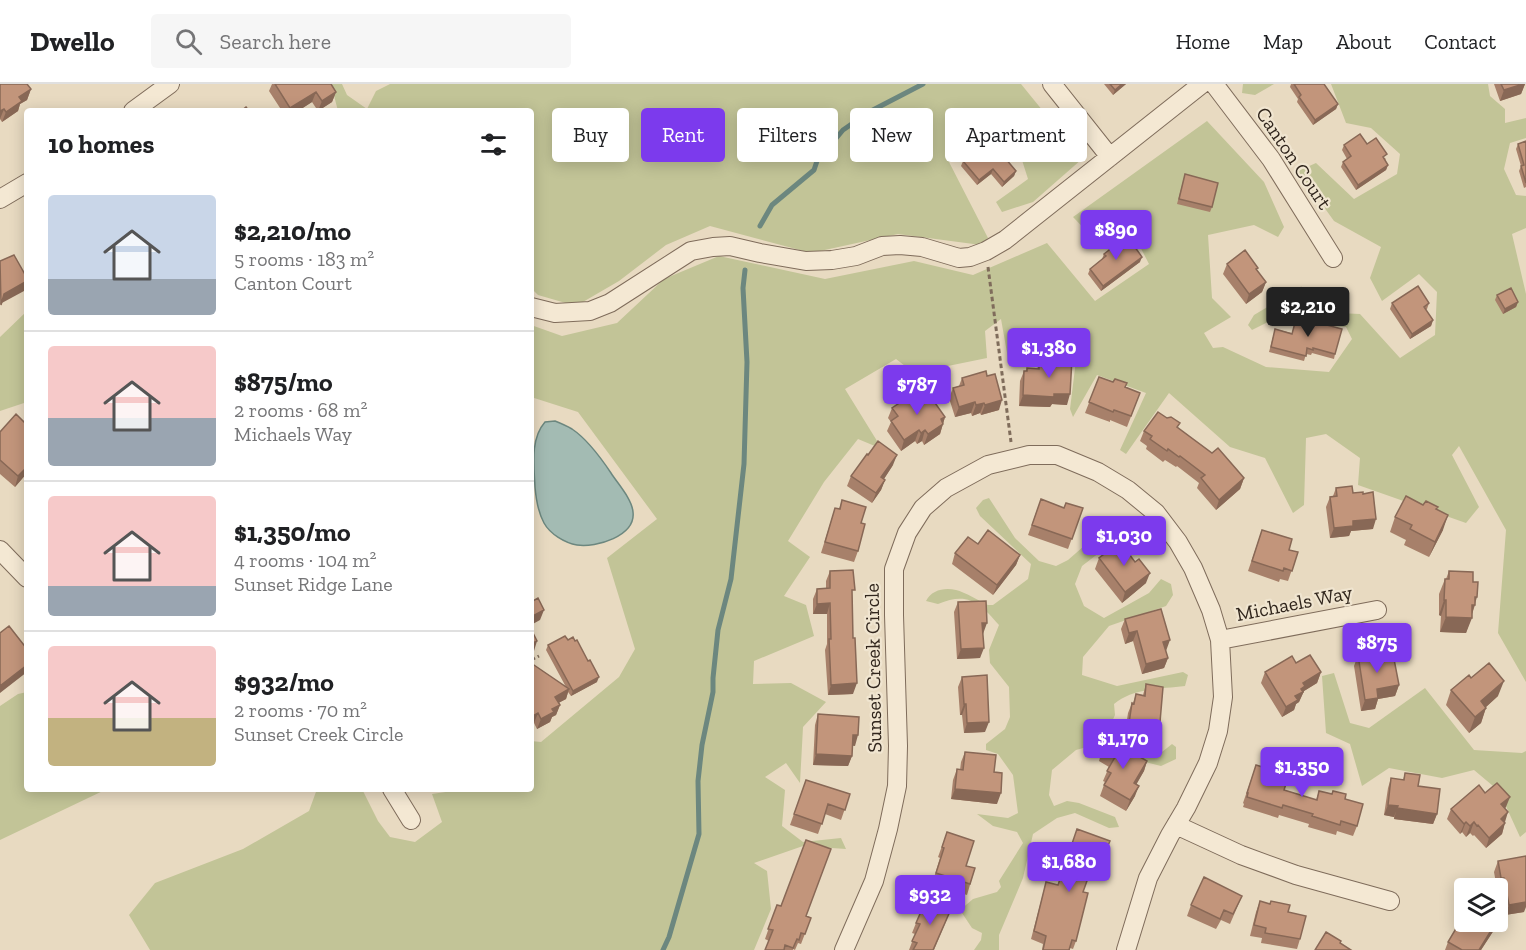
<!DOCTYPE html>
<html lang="en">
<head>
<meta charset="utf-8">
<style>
	body { margin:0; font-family:"Zilla Slab",serif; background:#f6f6f6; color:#202124; height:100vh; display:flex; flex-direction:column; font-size:22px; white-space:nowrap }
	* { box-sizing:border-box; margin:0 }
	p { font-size:20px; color:#757577 }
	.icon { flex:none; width:33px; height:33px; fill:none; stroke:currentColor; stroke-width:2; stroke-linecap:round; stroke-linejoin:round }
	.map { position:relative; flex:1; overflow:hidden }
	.sheet { position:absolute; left:24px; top:24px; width:510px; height:684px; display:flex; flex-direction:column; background:#fff; border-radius:6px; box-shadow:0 3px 15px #0003 }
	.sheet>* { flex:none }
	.guide { position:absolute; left:552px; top:24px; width:570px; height:54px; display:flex; gap:12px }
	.fabs { position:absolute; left:1454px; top:794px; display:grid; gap:12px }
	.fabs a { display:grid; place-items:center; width:54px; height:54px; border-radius:6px; background:#fff; box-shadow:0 3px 15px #0003; font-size:30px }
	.price { position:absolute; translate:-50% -51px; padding:0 14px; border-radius:6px; background:#7c3aed; color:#fff; font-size:20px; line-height:39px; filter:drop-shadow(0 2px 3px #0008) }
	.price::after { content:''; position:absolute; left:50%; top:36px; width:18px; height:14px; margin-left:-9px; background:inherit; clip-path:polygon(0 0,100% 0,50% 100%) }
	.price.active { background:#222; color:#fff }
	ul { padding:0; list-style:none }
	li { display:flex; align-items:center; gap:18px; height:150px; padding:0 24px }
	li+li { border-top:2px solid #e0e0e0 }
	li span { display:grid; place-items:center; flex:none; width:168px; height:120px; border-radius:6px; color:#555 }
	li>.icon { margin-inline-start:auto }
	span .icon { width:72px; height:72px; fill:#fffc; stroke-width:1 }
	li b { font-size:26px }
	h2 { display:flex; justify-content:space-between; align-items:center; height:72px; padding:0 24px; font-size:26px }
	.pill { padding:0 21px; border-radius:6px; background:#fff; box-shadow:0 3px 15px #0003; font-size:21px; line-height:54px }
	.pill.active { background:#7c3aed; color:#fff }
	header { display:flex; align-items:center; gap:36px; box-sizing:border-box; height:84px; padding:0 30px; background:#fff; border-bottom:2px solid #e0e0e0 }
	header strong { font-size:28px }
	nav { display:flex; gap:33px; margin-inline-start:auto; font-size:21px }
	.search { width:420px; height:54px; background:#f6f6f6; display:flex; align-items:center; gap:15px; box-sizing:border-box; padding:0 21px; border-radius:6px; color:#757577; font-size:22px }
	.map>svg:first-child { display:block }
	.green { fill:#c2c497 }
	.water { fill:#a3bbb3; stroke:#6c877f; stroke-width:1.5 }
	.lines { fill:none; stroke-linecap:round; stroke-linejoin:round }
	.stream { stroke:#6c877f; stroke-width:5 }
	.minor-casing { stroke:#7f6c5b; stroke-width:20 }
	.path { stroke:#7f6c5b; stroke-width:3; stroke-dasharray:4.5 3; stroke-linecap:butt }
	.minor { stroke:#f4e8d3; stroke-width:18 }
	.wall { fill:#a7806a }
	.shaded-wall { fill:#886856 }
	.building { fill:#c2957b; stroke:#886856; stroke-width:1.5 }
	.labels { text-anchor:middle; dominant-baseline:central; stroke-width:4.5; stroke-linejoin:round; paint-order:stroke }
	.street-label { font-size:20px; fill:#31261d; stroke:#f0e5d0 }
</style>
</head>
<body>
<header>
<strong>Dwello</strong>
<div class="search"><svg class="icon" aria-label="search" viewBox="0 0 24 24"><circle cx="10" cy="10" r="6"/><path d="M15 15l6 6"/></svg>Search here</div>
<nav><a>Home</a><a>Map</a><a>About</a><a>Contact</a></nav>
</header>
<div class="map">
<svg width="1526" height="866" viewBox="0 0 1526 866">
	<rect width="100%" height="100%" fill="#e8dac1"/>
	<path class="green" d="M331 0H342L347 11 367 25 376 7 390 0H1021L1082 75 1033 118 1002 128 996 118 1028 95 1015 54 996 38 949 78 988 154 981 161 898 150 811 169 710 142 666 161 619 197 576 222 538 211 531 204V27H338Z
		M1243 0H1274L1255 11 1242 9Z
		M1331 0H1488L1490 12 1505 25V39L1526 34V54L1510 59 1504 85 1516 111 1526 112V144L1512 150 1526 210V598L1498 549 1506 446 1459 362 1452 371 1479 423 1466 439 1358 401 1360 374 1326 350 1306 354 1304 421 1293 429 1265 374 1230 363 1169 309 1126 370 1120 366 1146 309 1097 291 1073 333 1070 325 1076 276 1039 266 1009 280 1001 235 985 247 987 274 943 283 922 295 896 275 845 305 882 365 858 355 824 398 788 457 810 473 784 512 806 521 814 552 754 577 753 600 791 599 826 618 803 643 800 699 786 679 765 693 785 706 782 742 803 758 841 754 846 765 803 762 754 779 767 787 771 825 754 866H150L129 831 155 799 243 765 309 727 317 705H362L378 737 390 753 415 758 442 738 432 710 466 705H531V657L541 658 619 593 635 565 607 474 657 435 578 328 531 313V241L562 252 617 239 664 195 719 172 825 195 914 177 973 191 1047 159 1095 217 1149 180 1134 151 1098 159 1073 133 1207 37 1264 98 1284 143 1278 153 1254 141 1208 151 1212 214 1231 233 1204 249 1213 264 1223 263 1266 283 1329 288 1352 255 1346 243 1319 241 1315 228 1360 230 1400 274 1435 251 1437 208 1419 190 1382 217 1370 194 1381 163 1334 137 1298 87 1316 79 1354 115 1397 90 1400 70 1371 44 1346 39Z
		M1302 202 1268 238 1252 246 1248 241 1254 231Z
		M27 227V318L0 327V253Z
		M989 414 1015 454 1039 477 1056 482 1068 476 1092 455 1106 434H1112L1121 442V452L1082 482 1075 500 1084 522 1104 534 1149 509 1161 495 1171 500 1173 511 1166 522 1109 542 1083 573 1082 591 1117 602 1183 588 1188 591 1185 602C1161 605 1133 604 1114 620L1115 631 1105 653 1150 669 1162 668 1172 660 1176 663V675L1161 682 1141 677 1097 656 1087 663 1076 666 1052 686 1049 711 1054 722 1067 717 1079 719 1115 733 1119 743 1109 744 1075 729 1057 734 1033 750 1023 794 999 851V866H974L981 856 982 849 972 844 960 826 973 815 997 808 1001 803 999 797 1023 759 1017 748 993 742 977 730 1008 734 1018 729 1013 691 998 670 986 666V660L1005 645 1010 633 1009 603 990 579 989 566 999 541C980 519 968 507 938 520L926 517C931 506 945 503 956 506 965 508 979 517 988 521H993L1028 495 1031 480 980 432 976 424 983 416Z
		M1334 589 1350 639 1369 644 1425 604 1474 666 1522 669 1526 667V748L1520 753 1499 707 1474 686 1442 694 1389 684 1362 702 1350 660 1326 649 1322 592Z
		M27 608V705H107L0 756V622L18 610Z"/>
	<path class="water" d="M555 337C560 339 567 342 572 345 587 355 601 374 611 389 618 400 632 415 633 428 636 452 596 464 577 461 565 459 550 450 544 439 538 428 536 415 535 403 534 382 530 355 545 338Z"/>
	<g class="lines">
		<path class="stream" d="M760 142 772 121 814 86 817 77 843 46 869 28 923 0
			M663 866 669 853 699 750 698 697 702 661 713 608V594L718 546 731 495 744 380 747 278 743 204 745 186"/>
		<defs>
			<path id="minor" d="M1052 0 1110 73
				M1214 0 1271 75 1333 174
				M133 27 170 0
				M0 115 27 99
				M531 223 555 229 590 227 610 219 691 167 713 163 730 162 760 169 806 177 832 176 856 172 882 162 900 161 922 163 959 174 970 173 986 167 1005 156 1202 0
				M0 466 27 494
				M1220 556 1377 526
				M392 705 411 736
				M1176 741 1241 771 1296 791 1390 817
				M844 866 874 797 888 745 897 702 898 662 894 531V485L907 449 923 424 946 404 988 381 1029 371H1057L1098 388 1128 406 1156 429 1178 458 1193 484 1211 526 1220 556 1223 613 1218 647 1208 679 1186 724 1170 751 1148 794 1126 866"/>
		</defs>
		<use href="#minor" class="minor-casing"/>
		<path class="path" d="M988 183 1011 358
			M531 576 539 572"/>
		<use href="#minor" class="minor"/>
	</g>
	<path class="wall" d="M0 0 31 5 27 16 20 20 18 27 2 38 0 35Z
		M272 0H331L336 8 332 18 318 27 312 18 298 27H282L269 7Z
		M1104 0H1126L1113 11Z
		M1291 0H1324L1338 20 1336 25 1313 41 1297 18 1298 15 1290 3Z
		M1494 0H1525L1521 10 1500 17Z
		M1526 57V103L1524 104 1519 87 1521 82 1516 65 1518 60Z
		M1367 60 1386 75 1385 76 1388 81 1386 86 1356 106 1341 83 1343 78 1347 75 1342 66 1344 61Z
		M963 77 1016 87 1014 92 1002 103 991 90 977 101 961 82Z
		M1185 90 1212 123 1210 128 1177 120Z
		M1104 170 1140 178 1101 207 1088 190 1090 185 1102 175Z
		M1227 180 1257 186 1266 198 1262 208 1246 220 1223 190Z
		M1497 211 1518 218 1516 223 1503 230 1495 216Z
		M1392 219H1429L1427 225 1426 226 1433 236 1431 242 1410 255 1390 225Z
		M1296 235 1335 270 1334 275 1312 269 1311 271 1306 270 1304 277 1269 268 1275 245 1292 249Z
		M1053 275 1067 321 1052 320 1050 323 1019 322 1020 297 1024 287H1026L1027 284 1037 285 1039 280H1051Z
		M1099 293 1140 309 1127 343 1110 336V338L1085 329Z
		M962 294 999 326 981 331 980 329 972 332 971 329 955 333 949 314 953 304 959 302Z
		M915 318 945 333 940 350 924 361 922 357 917 360 915 357 901 367 887 347 891 338 888 334 892 324Z
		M26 343 27 389 15 403 0 390V348Z
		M1178 344 1244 394 1240 405 1216 426 1197 404 1199 399 1177 382 1176 383 1165 376 1163 378 1146 365 1147 362 1140 357 1144 347Z
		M893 381 884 395 885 396 881 406 872 419 847 402 851 392Z
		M1336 404 1353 409 1363 410 1373 445 1351 447 1349 452 1330 454 1326 423 1330 413 1333 412Z
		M1041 415 1064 424H1083L1068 465 1028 451Z
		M842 416 861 439 858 467 854 478 821 469 835 424 839 425Z
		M1423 421 1437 425 1443 446 1429 473 1404 461 1406 456 1390 448 1395 433Z
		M1262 446 1289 466 1298 468 1288 497 1280 495 1279 498 1248 487Z
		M978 460 1020 471 1016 481 993 511 952 480 955 469Z
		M1099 474 1135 478 1146 499 1122 519 1095 485Z
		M830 487 852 513 853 610 828 611 825 566 827 560V530H813V515L817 505 826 504V497Z
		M1449 487 1473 498 1475 521 1466 549 1440 548 1441 532 1439 531V510L1445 495H1446Z
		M958 518 983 550 980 574 957 575 954 528Z
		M1125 535 1166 567 1168 574 1164 584 1142 590 1133 557 1125 560 1121 545Z
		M568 556 597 598 571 612 568 608 566 615 558 619 560 621 556 631 552 633 550 638 537 645 534 639 531 579 566 603 546 566 548 561Z
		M1358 571 1387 576 1399 601 1395 612 1378 615 1375 625 1361 627 1354 582Z
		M1296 579 1321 588 1317 599 1304 607 1299 618 1296 620 1294 626 1282 633 1261 599 1265 588Z
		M962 593 985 648 964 649 962 631H960L958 603Z
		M1471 594 1498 612 1486 623 1481 639 1469 649 1446 621 1451 606Z
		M1146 600 1156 649 1155 648 1150 661 1124 656 1128 629 1132 619H1133L1136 610 1143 611Z
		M818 630 855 662 852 661V672L848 682 813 681 815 641Z
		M1102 666 1147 677 1144 687 1136 700 1135 712 1126 727 1100 712 1105 698 1103 697 1109 683 1099 677Z
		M965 668 997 720 951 715 953 696 957 685 960 686 961 678Z
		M1256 681 1284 706 1316 716 1319 707 1345 715 1357 742 1353 752 1337 747 1336 751 1308 743 1309 740 1279 731 1278 734 1243 723 1244 720 1243 719Z
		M1405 689 1418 702 1437 730 1433 740 1394 735V733L1384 731 1388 704 1391 694 1403 696Z
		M806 696 850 710 841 736 825 730 818 750 790 741Z
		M1485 709 1506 723 1505 724V738L1502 750 1486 764 1474 751 1473 752 1470 749 1466 753 1462 748 1460 750 1447 735 1451 725Z
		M947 748 966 782 975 784 967 811 932 800 940 774 938 773Z
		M1110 757 1102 779 1098 778 1094 790 1090 788 1083 808 1076 857 1073 865 1070 864 1069 866H1042L1043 860 1031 855 1046 798 1058 801Z
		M1498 777 1524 828 1505 831 1500 804 1497 805 1494 788Z
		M1242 812 1230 840 1221 836 1216 845 1187 832 1191 821Z
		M1260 817 1288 828 1300 855 1297 865 1261 859 1262 854 1250 852 1256 828Z
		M777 821 811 834 801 860 798 859 795 866 793 865V866H765L769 857 765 855Z
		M947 835 934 866H909L915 850 912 849 916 839Z
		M1494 846 1481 866H1445L1448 858Z"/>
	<path class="shaded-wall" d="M1122 0H1126L1113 11 1115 6Z
		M1523 0H1525L1521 10 1500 17 1504 6Z
		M31 5 27 16 20 20 18 27 2 38 6 28 19 13Z
		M316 8 312 18 298 27H289L290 24Z
		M336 8 332 18 318 27 322 17Z
		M1338 20 1336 25 1313 41 1315 36Z
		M4 25 0 35V27Z
		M1388 81 1386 86 1356 106 1358 101Z
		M993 85 991 90 977 101 979 96Z
		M1016 87 1014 92 1002 103 1004 98Z
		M1142 173 1140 178 1101 207 1103 202Z
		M27 197 24 207 0 220 4 210Z
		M1266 198 1262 208 1246 220 1249 210Z
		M1518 218 1516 223 1503 230 1505 225Z
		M1433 236 1431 242 1410 255 1412 250Z
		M1054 310H1070L1067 321 1052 320 1050 323 1019 322 1023 311Z
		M1002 316 999 326 981 331 985 321Z
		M975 318 971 329 955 333 959 323Z
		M984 319 980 329 972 332 976 321Z
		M945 333 940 350 924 361 928 350 941 335Z
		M919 346 915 357 901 367 904 356Z
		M925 346 922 357 917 360 921 349Z
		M897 371 893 381 878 404 881 393Z
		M27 383V389L15 403 18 392Z
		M1244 394 1240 405 1216 426 1219 416Z
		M885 396 881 406 872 419 876 409Z
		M1448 431 1443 446 1429 473 1435 458Z
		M1376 435 1373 445 1351 447 1349 452 1330 454 1334 444 1353 437Z
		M1020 471 1016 481 993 511 997 501Z
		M1150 489 1146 499 1122 519 1125 508Z
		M1475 513H1477L1471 533 1472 534 1466 549 1440 548 1446 533Z
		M1444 516H1446L1441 532 1439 531Z
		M830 519 827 530H813L817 520Z
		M544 526 540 536 531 541V533Z
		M982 539H987L983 550H978Z
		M1137 547 1133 557 1125 560 1129 549Z
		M1170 556 1166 567 1160 569 1163 558Z
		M537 557 534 567 531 568V560Z
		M984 564 980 574 957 575 961 565Z
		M1168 574 1164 584 1142 590 1146 580Z
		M27 581V588L0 609V602Z
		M1321 588 1317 599 1304 607 1299 618 1296 620 1294 626 1282 633 1286 623 1295 612 1303 599Z
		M599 593 597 598 571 612 573 607Z
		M1504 597 1498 612 1475 633 1481 617Z
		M857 599 853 610 828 611 831 601Z
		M1399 601 1395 612 1378 615 1375 625 1361 627 1365 616 1377 605Z
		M569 605 566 615 551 623 555 613Z
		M964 620H966L962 631H960Z
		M560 621 556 631 552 633 550 638 537 645 541 635 552 625Z
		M1486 624 1481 639 1469 649 1475 633Z
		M538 629 534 639 531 641V633Z
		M989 638 985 648 964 649 967 639Z
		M1156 638H1160L1156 649 1152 648Z
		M853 651H858L855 662 849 661Z
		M816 670 852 672 848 682 813 681Z
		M1147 677 1144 687 1131 710 1134 699Z
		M1139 702 1135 712 1126 727 1130 716Z
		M955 705 1001 709 997 720 951 715Z
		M1510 713 1506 723 1498 731 1501 720Z
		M1388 721 1398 722 1394 733 1384 731Z
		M1397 724 1437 730 1433 740 1394 735Z
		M1508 728 1505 738 1501 735Z
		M1466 738 1462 748 1460 750 1464 740Z
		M1474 738 1470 749 1466 753 1470 742Z
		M1505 739 1502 750 1486 764 1489 754Z
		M1501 794H1504L1500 804 1497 805Z
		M1526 811V823L1524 828 1505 831 1509 821Z
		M1497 837 1494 846 1481 866H1479Z"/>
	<path class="building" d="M0 0H27L31 5 19 13 22 17 6 28 4 25 0 27Z
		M275 0H331L336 8 322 17 316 8 290 24Z
		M1110 0H1122L1115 6Z
		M1294 0H1324L1338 20 1315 36 1299 13 1301 11Z
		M1501 0H1523L1504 6Z
		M246 23 249 27H241Z
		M1360 50 1367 60 1376 54 1387 70 1383 73 1388 81 1358 101 1343 78 1351 72 1344 61Z
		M989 55 1016 87 1004 98 993 85 979 96 963 77Z
		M1526 57V99L1521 82 1524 81 1518 60Z
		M1185 90 1218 99 1212 123 1179 115Z
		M1127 152 1142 173 1103 202 1090 185 1106 172 1104 170Z
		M1245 166 1258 184 1256 185 1266 198 1249 210 1227 180Z
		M14 171 27 194V197L4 210 1 221 0 177Z
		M1418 202 1429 219 1424 223 1433 236 1412 250 1392 219Z
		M1511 204 1518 218 1505 225 1497 211Z
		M1296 235 1304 237V235L1342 245 1335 270 1313 264V266L1307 264 1306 272 1271 263 1275 245 1292 250Z
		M1053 275H1072L1070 310H1054V313L1023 311 1024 287H1027V284L1039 285V280H1053Z
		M986 287 987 292 995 290 1002 316 985 321 984 319 976 321 975 318 959 323 953 304 964 301 962 294Z
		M1099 293 1113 298 1115 295 1127 299 1125 303 1140 309 1131 332 1114 326 1113 328 1089 318Z
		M928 309 945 333 941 335 943 340 928 350 925 346 921 349 919 346 904 356 891 337 898 332 892 324 910 312 915 318Z
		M1158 328 1167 334 1171 333 1180 339 1177 343 1212 369 1218 364 1244 394 1219 416 1201 394 1205 391 1180 372 1179 373 1168 365 1167 367 1150 355 1152 352 1144 347Z
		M16 330 27 341 26 343 27 344V383L18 392 0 376V348Z
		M878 357 897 371 881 393 885 396 876 409 851 392 867 370 868 371Z
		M1352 402 1353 409 1363 408V410L1373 408 1376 435 1353 437V442L1334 444 1330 413 1337 412 1336 404Z
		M1406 412 1423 421 1426 417 1438 423 1436 425 1448 431 1435 458 1410 445 1412 441 1395 433Z
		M1041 415 1064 424 1066 419 1083 424 1072 455 1032 441Z
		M842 416 866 423 861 439 865 440 858 467 825 458 835 424 840 425Z
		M988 446 1020 471 997 501 955 469 968 453 978 460Z
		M1262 446 1292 455 1289 466 1298 468 1292 487 1284 484 1283 487 1252 477Z
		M1120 458 1135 478 1139 475 1150 489 1125 508 1099 474Z
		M853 486 855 506H852L853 554H855L857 599 831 601 829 555H831L830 519 817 520V505L830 504V487Z
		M1449 487 1473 488V498H1478L1477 513H1475V521H1472V534L1446 533V516H1444L1445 495H1449Z
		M538 514 544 526 531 533V518Z
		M986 517 987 539H982L984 564 961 565 958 518Z
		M1161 525 1170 556 1163 558 1168 574 1146 580 1137 547 1129 549 1125 535Z
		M9 542 27 565V581L0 602V549Z
		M531 545 537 557 531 560Z
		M565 552 568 556 573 553 575 557 577 556 588 577 590 576 599 593 573 607 548 561Z
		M1372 569V573L1386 571 1387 576 1394 575 1399 601 1377 605 1378 614 1365 616 1358 571Z
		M1310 571 1321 588 1303 599 1305 602 1301 605 1303 608 1295 612 1298 616 1286 623 1265 588 1292 572 1296 579Z
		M531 579 569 605 555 613 560 621 552 625 554 628 541 635 538 629 531 633Z
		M1489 579 1504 597 1481 617 1486 624 1475 633 1451 606 1469 591 1471 594Z
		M987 591 989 638 967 639 966 620H964L962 593Z
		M1146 600 1163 603 1160 638H1156L1154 650 1128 646 1132 619 1134 620 1136 610 1145 612Z
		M818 630 859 633 858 651H853L852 672 816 670Z
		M1109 655 1147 677 1134 699 1139 702 1130 716 1104 701 1111 689 1107 687 1115 673 1102 666Z
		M965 668 996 671 994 688 1002 689 1001 709 955 705 957 685 963 686Z
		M1256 681 1289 691 1284 706 1317 716 1319 707 1332 710 1333 707 1346 710 1345 715 1363 720 1357 742 1341 737 1340 741 1312 732 1313 730 1283 721 1282 724 1247 713 1248 709H1247Z
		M1405 689 1420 691 1418 702 1440 705 1437 730 1397 724 1398 722 1388 721 1391 694 1404 696Z
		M806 696 850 710 845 726 828 720 822 740 794 730Z
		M1497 699 1510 713 1501 720 1508 728 1501 735 1505 739 1489 754 1478 741 1477 742 1474 738 1470 742 1466 738 1464 740 1451 725 1479 701 1485 709Z
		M1077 745 1110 757 1104 771 1101 770 1097 782 1093 780 1083 808 1088 809 1076 857 1072 856 1069 866H1043L1046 852 1034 847 1046 798 1058 801Z
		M947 748 974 757 966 782 975 784 970 800 936 789 944 764 942 763Z
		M806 756 831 765 806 832 811 834 805 850 801 849 799 856 797 855 793 864 785 861 784 866H765L773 846 768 845 777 821 781 822Z
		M1526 772V818L1509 821 1504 794H1501L1498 777Z
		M1204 793 1242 812 1233 830 1224 826 1220 835 1191 821Z
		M930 815 951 825 933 866H913L917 859 912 857 920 840 916 839 923 823 926 824Z
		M1260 817 1270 820 1271 817 1290 821 1288 828 1306 832 1300 855 1265 849 1266 844 1254 841Z
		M1464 831V837H1497L1479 866H1462L1448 858Z
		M1326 848 1341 857 1340 859 1351 866H1315Z"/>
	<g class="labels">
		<g class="street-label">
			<text transform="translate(1294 74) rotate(56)">Canton Court</text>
			<text transform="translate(1294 519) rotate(-11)">Michaels Way</text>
			<text transform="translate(873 584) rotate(-91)">Sunset Creek Circle</text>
		</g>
	</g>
</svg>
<div class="fabs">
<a><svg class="icon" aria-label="layers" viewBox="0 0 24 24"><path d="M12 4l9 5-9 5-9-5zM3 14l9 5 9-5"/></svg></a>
</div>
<b class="price" style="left:1116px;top:177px">$890</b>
<b class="price active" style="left:1308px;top:254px">$2,210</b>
<b class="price" style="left:1049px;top:295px">$1,380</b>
<b class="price" style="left:917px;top:332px">$787</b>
<b class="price" style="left:1124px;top:483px">$1,030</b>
<b class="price" style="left:1377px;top:590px">$875</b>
<b class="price" style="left:1123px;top:686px">$1,170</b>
<b class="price" style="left:1302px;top:714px">$1,350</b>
<b class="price" style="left:1069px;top:809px">$1,680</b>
<b class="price" style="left:930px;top:842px">$932</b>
<div class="guide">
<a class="pill">Buy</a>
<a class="pill active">Rent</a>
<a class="pill">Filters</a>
<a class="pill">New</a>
<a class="pill">Apartment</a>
</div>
<section class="sheet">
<h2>10 homes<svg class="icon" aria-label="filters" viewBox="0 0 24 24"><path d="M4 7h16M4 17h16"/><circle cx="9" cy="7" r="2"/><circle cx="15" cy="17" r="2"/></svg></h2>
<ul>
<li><span style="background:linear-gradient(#c9d6e8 70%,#9aa5b1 0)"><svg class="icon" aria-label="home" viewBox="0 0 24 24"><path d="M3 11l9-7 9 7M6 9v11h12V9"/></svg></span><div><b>$2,210/mo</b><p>5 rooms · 183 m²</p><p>Canton Court</p></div></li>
<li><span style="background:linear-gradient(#f6c9c9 60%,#9aa5b1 0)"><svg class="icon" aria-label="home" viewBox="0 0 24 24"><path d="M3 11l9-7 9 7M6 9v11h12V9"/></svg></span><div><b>$875/mo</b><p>2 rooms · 68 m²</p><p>Michaels Way</p></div></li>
<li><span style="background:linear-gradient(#f6c9c9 75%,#9aa5b1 0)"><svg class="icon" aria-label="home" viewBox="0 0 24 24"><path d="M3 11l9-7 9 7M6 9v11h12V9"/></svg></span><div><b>$1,350/mo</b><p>4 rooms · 104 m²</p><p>Sunset Ridge Lane</p></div></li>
<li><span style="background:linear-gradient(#f6c9c9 60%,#c2b280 0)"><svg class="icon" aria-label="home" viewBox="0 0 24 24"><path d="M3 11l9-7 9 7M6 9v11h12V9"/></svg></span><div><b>$932/mo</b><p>2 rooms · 70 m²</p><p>Sunset Creek Circle</p></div></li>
</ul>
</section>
</div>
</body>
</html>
